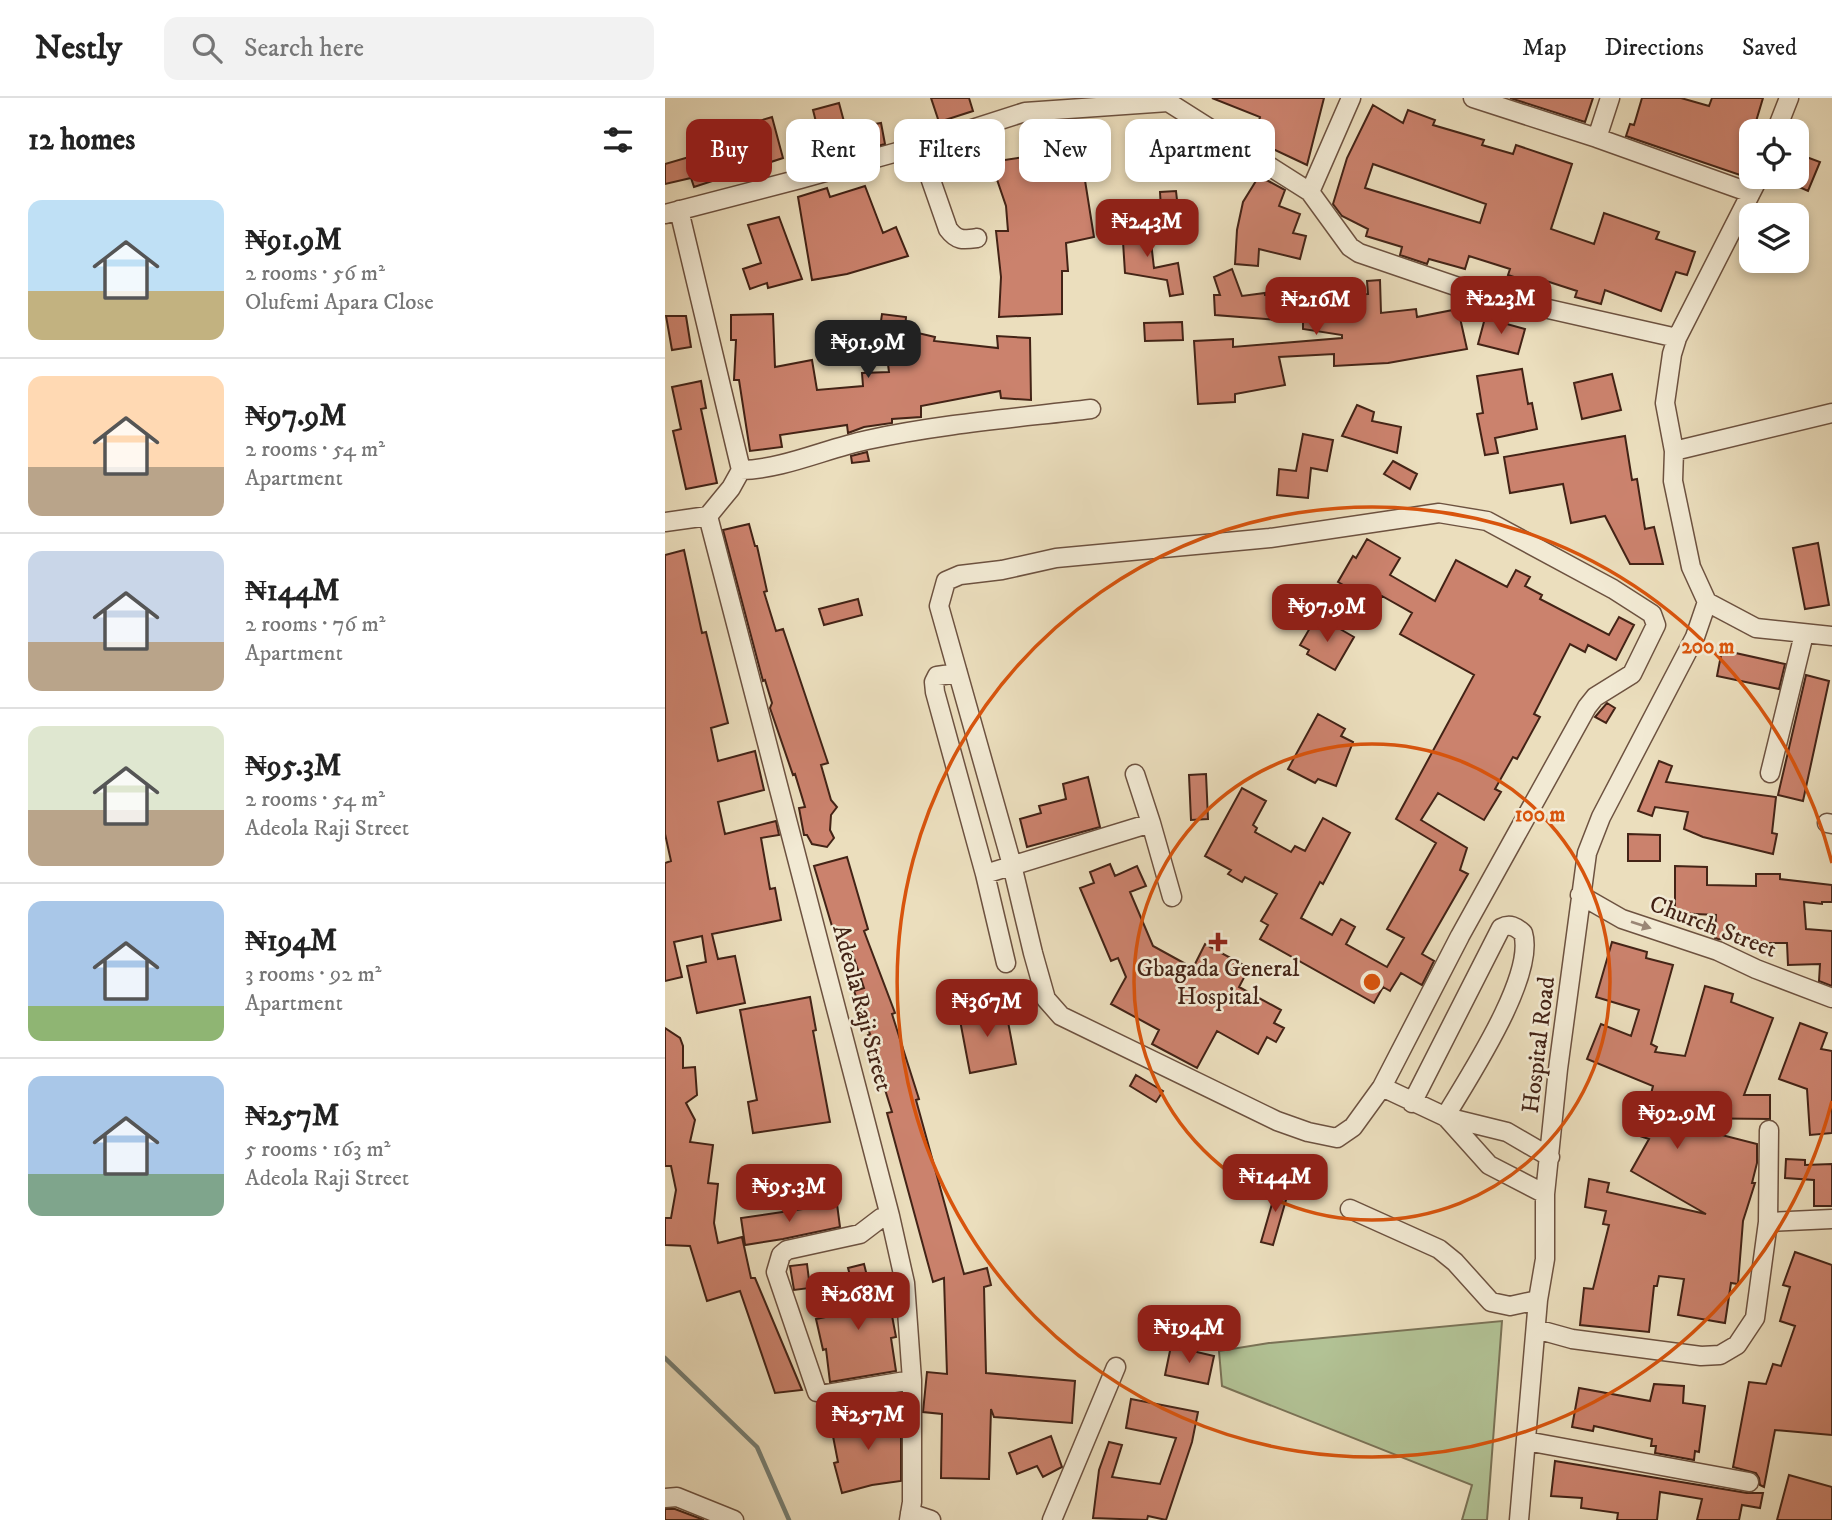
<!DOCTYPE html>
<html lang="en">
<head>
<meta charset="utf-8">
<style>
	body { margin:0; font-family:"IM FELL DW Pica",serif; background:#f2f2f2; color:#222; height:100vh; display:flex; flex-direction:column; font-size:26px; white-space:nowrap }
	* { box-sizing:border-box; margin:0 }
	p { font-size:23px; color:#767676 }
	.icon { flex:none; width:38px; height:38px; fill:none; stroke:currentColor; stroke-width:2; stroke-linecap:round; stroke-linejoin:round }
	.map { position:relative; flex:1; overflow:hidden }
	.side { display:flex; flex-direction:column; background:#fff; width:665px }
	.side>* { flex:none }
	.top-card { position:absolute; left:21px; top:21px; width:665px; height:63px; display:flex; gap:14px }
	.tools { position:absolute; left:1074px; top:21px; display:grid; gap:14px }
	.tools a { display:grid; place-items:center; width:70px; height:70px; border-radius:14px; background:#fff; box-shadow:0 4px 10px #0003; font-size:35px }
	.price { position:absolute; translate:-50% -60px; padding:0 16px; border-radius:14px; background:#8f2418; color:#fff; font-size:23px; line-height:46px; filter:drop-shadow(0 2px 4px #0008) }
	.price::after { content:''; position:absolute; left:50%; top:42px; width:21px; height:16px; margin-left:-10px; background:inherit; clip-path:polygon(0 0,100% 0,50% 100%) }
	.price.active { background:#222; color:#fff }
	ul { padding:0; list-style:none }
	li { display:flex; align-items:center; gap:21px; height:175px; padding:0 28px }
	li+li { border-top:2px solid #e0e0e0 }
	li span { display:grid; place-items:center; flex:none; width:196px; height:140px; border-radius:14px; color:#555 }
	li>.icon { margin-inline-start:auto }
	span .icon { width:84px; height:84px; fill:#fffc; stroke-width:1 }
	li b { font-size:30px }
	h2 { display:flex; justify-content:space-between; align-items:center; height:84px; padding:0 28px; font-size:30px }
	.pill { padding:0 24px; border-radius:14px; background:#fff; box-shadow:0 4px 10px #0003; font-size:24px; line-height:63px }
	.pill.active { background:#8f2418; color:#fff }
	header { display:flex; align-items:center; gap:42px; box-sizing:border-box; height:98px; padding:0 35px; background:#fff; border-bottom:2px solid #e0e0e0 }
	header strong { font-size:33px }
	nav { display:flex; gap:38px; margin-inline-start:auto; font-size:24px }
	.search { width:490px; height:63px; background:#f2f2f2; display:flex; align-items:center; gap:18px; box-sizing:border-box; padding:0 24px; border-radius:14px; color:#767676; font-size:26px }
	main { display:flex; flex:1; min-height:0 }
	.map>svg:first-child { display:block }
	.green { fill:#b2c295; stroke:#7a7256; stroke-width:2 }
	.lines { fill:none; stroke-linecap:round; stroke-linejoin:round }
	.stream { stroke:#767f74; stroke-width:4.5 }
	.building { fill:#cb826d; stroke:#432316; stroke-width:2; fill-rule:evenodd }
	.minor-casing { stroke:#6d5240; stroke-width:21 }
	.minor { stroke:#f2ead4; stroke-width:18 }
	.oneway { fill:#9a8675 }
	.ring { fill:none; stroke:#d8540d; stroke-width:3.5 }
	.poi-dot { fill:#8f2418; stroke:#f2ead4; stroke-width:2.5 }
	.labels { text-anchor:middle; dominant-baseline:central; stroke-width:5; stroke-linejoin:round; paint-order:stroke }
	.street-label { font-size:24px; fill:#432316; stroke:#f2ead4 }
	.poi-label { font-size:24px; fill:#432316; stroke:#f2ead4 }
	.centre { fill:#d8540d; stroke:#f2ead4; stroke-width:3.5 }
	.ring-label { font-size:21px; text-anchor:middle; font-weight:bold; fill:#d8540d; stroke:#f2ead4; stroke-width:5; stroke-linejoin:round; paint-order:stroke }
</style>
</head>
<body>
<header>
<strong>Nestly</strong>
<div class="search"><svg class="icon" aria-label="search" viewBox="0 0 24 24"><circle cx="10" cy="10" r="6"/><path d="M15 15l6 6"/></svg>Search here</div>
<nav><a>Map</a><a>Directions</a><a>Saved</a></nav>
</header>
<main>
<section class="side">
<h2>12 homes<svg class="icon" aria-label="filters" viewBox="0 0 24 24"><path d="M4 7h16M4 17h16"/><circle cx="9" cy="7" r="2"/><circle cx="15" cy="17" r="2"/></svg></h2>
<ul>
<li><span style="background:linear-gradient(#bfe0f5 65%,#c2b280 0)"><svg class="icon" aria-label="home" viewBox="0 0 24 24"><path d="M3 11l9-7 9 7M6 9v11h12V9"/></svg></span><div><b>₦91.9M</b><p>2 rooms · 56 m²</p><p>Olufemi Apara Close</p></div></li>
<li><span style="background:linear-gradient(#ffd9b3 65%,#b9a48a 0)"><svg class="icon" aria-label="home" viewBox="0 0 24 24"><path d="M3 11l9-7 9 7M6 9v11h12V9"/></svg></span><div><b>₦97.9M</b><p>2 rooms · 54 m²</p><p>Apartment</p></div></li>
<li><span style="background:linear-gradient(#c9d6e8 65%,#b9a48a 0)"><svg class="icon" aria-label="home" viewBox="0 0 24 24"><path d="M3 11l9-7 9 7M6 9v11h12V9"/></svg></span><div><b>₦144M</b><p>2 rooms · 76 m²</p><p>Apartment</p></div></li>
<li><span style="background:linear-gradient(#dfe7d0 60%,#b9a48a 0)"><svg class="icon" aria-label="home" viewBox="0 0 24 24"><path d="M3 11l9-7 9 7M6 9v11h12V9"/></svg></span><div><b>₦95.3M</b><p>2 rooms · 54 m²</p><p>Adeola Raji Street</p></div></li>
<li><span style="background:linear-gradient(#a9c7e8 75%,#8fb573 0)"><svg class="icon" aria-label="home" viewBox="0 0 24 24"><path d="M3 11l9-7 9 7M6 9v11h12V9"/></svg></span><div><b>₦194M</b><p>3 rooms · 92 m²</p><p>Apartment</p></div></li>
<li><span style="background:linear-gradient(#a9c7e8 70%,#7fa58c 0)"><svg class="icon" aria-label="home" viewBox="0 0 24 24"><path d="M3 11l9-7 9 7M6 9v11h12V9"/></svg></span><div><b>₦257M</b><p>5 rooms · 163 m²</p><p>Adeola Raji Street</p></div></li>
</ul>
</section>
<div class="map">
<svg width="1167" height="1422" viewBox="0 0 1167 1422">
	<rect width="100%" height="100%" fill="#ebdebd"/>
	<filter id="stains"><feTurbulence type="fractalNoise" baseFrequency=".00286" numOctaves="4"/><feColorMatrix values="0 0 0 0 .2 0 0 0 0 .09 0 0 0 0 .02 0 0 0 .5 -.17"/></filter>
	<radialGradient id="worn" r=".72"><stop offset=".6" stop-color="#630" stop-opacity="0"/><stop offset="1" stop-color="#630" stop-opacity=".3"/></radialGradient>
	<path class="green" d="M837 1223 822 1422H797L807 1387 557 1288 554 1253 604 1245Z"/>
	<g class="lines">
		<path class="stream" d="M0 1260 92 1349 124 1422"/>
	</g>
	<path class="building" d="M266 0H304L308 13 274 24Z
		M547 0H659L642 67 589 42 595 19Z
		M845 0H928L920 24Z
		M977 0H1016L1044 8 1047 0H1098L1075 77 961 38 965 26 969 27Z
		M174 5 181 31 216 25 220 46 180 57 176 39 156 44 148 12Z
		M708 7 738 25 743 12 770 22 768 27 819 42 817 47 848 56 851 47 907 66 886 131 929 146 939 115 994 134 991 141 1030 154 1022 177 1011 174 996 213 940 192 936 206 910 199 912 193 875 181 873 187 843 177 845 171 804 158 800 171 764 161 762 166 735 157 737 149 701 138 703 131 677 118 668 106 682 60ZM708 66 821 106 815 125 700 90Z
		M107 19 118 60 29 89 26 80 0 86V66L65 47 61 33Z
		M482 46H497L496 69 480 70Z
		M415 51 429 139 401 145 403 173H397V216L334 219 336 179 331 133H343L341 108 326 64Z
		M1136 57 1155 64 1143 93 1132 88V65Z
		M594 78 620 92 614 108 635 116 628 135 641 138 635 161 594 151 593 168 570 166 572 132 578 104Z
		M200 88 218 135 231 129 243 158 182 176 147 182 133 99 162 90 165 99Z
		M511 93 513 111 496 112 495 94Z
		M114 119 137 181 103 190 102 185 85 191 78 171 96 165 83 127Z
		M484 127 489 170 513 165 518 196 505 198 502 182 460 175 457 128Z
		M567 171 577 198 600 195V197L658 194 659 197 703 196 702 183 715 182 716 215 751 211 752 219 793 211 802 251 723 265 669 268V256L614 259 620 287 570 296V304L533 306 529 243 568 241V249L677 240V237L638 231V224L550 217 549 197H555L549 179Z
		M108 216 110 269 147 262 152 292 198 288 197 275 224 274 221 251 212 250 217 216 241 219 240 232 270 239 269 243 333 250 332 238 365 240 366 302 336 300 335 293 256 308V319L227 321V325L199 329 183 335 182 327 115 337 117 349 85 353 74 282H69L71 242H66V217Z
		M1 218H21L26 249 7 252Z
		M820 220 860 231 853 256 813 246Z
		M517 224 518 242 480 243 479 225Z
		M857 271 863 306 867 305 872 331 830 340 833 355 820 357 812 316 818 315 812 278Z
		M947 276 956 312 917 321 909 285Z
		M36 283 41 310 36 311 52 385 21 391 8 333 16 331 7 289Z
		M692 307 709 314 707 323 736 329 732 355 677 338Z
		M638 336 668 342 662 373 646 370 643 400 612 397 614 371 631 373Z
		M960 338 967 382 972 381 980 431 989 429 998 466H965L940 418 906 425 898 386 845 395 839 359Z
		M202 354 204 363 187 365 186 358Z
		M728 363 752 376 745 391 719 376Z
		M84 426 90 448H92L102 493 99 494 111 533 118 531 163 665 156 667 166 702 172 709 166 717 165 732 169 740 162 749 147 746 142 737H139L134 710 140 709 130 676 128 677 105 610 107 605 100 582 98 583 58 432Z
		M702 441 735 460 725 477 770 503 791 462 842 489 851 472 865 479 860 488 877 497 875 501 944 537 954 519 969 527 951 562 923 547 920 554 905 546 869 616 875 619 852 661 848 659 830 691 836 694 819 722 773 695 756 722 802 750 795 772 803 776 757 856 769 863 757 887 736 875 725 893 718 889 709 905 595 841 603 827 596 823 612 796 580 779 577 784 563 776 566 772 540 758 577 690 601 703 588 727 592 730 590 734 626 754 630 748 640 753 658 720 685 735 658 786 655 784 636 820 667 837 676 821 690 829 681 846 722 869 739 840 722 831 771 745 731 721 809 577 735 536 747 515 717 498 706 517 689 508 696 497 673 484 688 458 691 460Z
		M1153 445 1164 507 1140 511 1128 450Z
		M19 452 37 535 41 534 63 625 46 630 53 663 90 653 99 692 53 704 60 736 111 723 114 737 96 740 105 791 110 790 116 822 47 836 53 861 70 858 80 905 32 915 22 868 41 864 37 838 9 844 17 879 0 883V765L6 763 0 736V457Z
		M193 501 197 517 159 527 154 511Z
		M649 523 658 528 661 523 689 539 670 572 642 556 644 552 635 547Z
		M1057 552 1120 566 1114 591 1052 578Z
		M1141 577 1164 583 1138 703 1113 697Z
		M942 605 950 610 941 625 930 619Z
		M653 616 680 631 676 638 688 644 671 688 653 681 650 685 623 671Z
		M994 663 1007 668 1001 684 1111 699 1107 735 1112 736 1108 756 1038 739 1019 731 1023 714 990 709 987 718 973 713Z
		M541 676 543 721 526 722 524 677Z
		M423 679 435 729 362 749 355 721 376 715 374 708 401 701 398 686Z
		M963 736 995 737V763H963Z
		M182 759 203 831 199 833 230 915 227 916 254 1001 251 1002 299 1176 322 1170 326 1187 319 1189 321 1275 410 1283 407 1325 329 1319 326 1311 324 1381 276 1380 277 1316 258 1314 262 1274 282 1276 279 1180 268 1184 222 1015 227 1014 203 937 205 936 189 893 199 890 186 851 175 855 149 768Z
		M445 766 450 778 472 768 481 788 465 794 488 848 528 870 540 846 584 870 574 889 616 912 609 925 619 930 611 944 602 939 593 956 552 933 532 970 487 946 494 932 446 906 461 879 453 860 446 863 415 790 429 785 425 774Z
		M1010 768 1042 769V787L1091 788V776H1115V781L1167 787V804H1157V806L1139 804 1141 831 1167 833V888L1154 883 1155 866 1123 867 1122 845H1087V843L1053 841 1050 840 1051 817 1010 815Z
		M947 844 982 854 981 860 1008 867 986 946 992 949 990 954 1020 958 1040 888 1068 896 1066 904 1108 920 1079 997H1105V1021L1011 1020 1010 1025 1092 1046V1065L1087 1085H1090L1078 1123 1073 1186 1066 1185 1060 1225 1013 1217 1019 1181 994 1178 992 1188H989L984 1234 915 1227 919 1190 928 1191 944 1127 938 1126 941 1113 920 1109 924 1081 944 1085 942 1094 1041 1116 966 1073 984 1041 975 1038 988 988 922 961 936 926 966 938 974 912 931 899Z
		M145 899 151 932 148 933 165 1024 88 1035 83 1004 92 1002 75 912Z
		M340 908 351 966 305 975 294 917Z
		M1135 925 1162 935 1156 951 1167 953V1035L1145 1037 1142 991 1114 981Z
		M0 930 15 940 18 948V970L30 969 32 997 21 1005 30 1022 25 1044 48 1047 43 1085 53 1086 49 1125 53 1145 77 1139 86 1180H90L137 1292 110 1295 75 1193 42 1203 25 1148 0 1147V1120H6L11 1092 6 1068H0Z
		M471 977 498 993 491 1004 465 988Z
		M1121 1061 1140 1062V1067L1167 1066V1108H1149V1082L1120 1080Z
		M613 1085 625 1088 608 1147 596 1144Z
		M172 1106 175 1129 118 1141 80 1147 76 1120Z
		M1130 1154 1167 1167V1337L1110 1332 1099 1389 1095 1387 1094 1380 1091 1375 1068 1369 1084 1284 1101 1286 1108 1266 1116 1268 1130 1228 1115 1223 1125 1189 1118 1187Z
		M142 1166 145 1190 129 1192 125 1168Z
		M199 1166 203 1182 206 1181 213 1209 225 1207 231 1239 226 1240 231 1273 165 1284 161 1251 158 1252 151 1221 180 1215 174 1188 187 1185 183 1170Z
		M506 1248 549 1258 543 1286 500 1277Z
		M989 1286 1019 1288 1018 1305 1040 1308 1034 1354 1030 1353 1029 1362 990 1355 991 1348H986L987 1341 929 1328 928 1333 907 1329 914 1290 985 1303Z
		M466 1301 533 1314 527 1344 501 1422 483 1418 482 1422 428 1420 434 1372 444 1344 457 1347 447 1379 495 1386 511 1340 461 1330Z
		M233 1316 236 1327V1383L207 1387 177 1395 169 1365 173 1364 166 1328Z
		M386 1338 397 1369 378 1379 372 1368 352 1376 344 1355Z
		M890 1363 1082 1395H1098L1095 1410 1077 1407 1074 1422H1032L1037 1401 995 1394 992 1422H952L953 1415 916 1410 917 1400 886 1398Z
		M1124 1377 1167 1389V1422H1112Z
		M0 1411H10L39 1422H0Z"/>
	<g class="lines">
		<defs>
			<path id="minor" d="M808 0 932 40 1086 95
				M1111 33 1124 0
				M932 40 945 0
				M254 48 283 131C292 143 298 142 312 140
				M645 94 686 0
				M14 112 76 372
				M0 116 135 81 254 48 360 14 503 4 645 94 685 149 694 155 808 194 1012 240
				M1009 353 1167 315
				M774 415 822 423 948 491 987 516 991 527 967 576 930 599 922 609 795 838 717 989 688 1029 672 1040 643 1034 612 1023 396 918 381 901 368 855 347 767 274 508 281 483 295 477 337 472 391 460 605 440Z
				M43 418 225 1118 240 1185 247 1282V1404L244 1422
				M43 418 66 390 76 372C119 371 160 351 202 342 275 326 351 320 426 311
				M0 424 43 418
				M1042 504 1026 469 1008 383 1009 353 1000 305 1007 256 1012 240 1094 79
				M1042 504 1091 530 1167 538
				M293 575 272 578 269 584 270 594 320 776 341 865
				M1105 675 1139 536
				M486 725 507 799
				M1162 725 1167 726
				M320 776 486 725 470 676
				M915 797 957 821 1053 853 1091 871 1167 900
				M717 989 781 1019 842 1034 885 1059
				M747 1005 836 830C845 825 851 829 858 835 871 878 803 980 780 1019
				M781 1019 824 1067 880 1096
				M685 1111 774 1151 790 1164 826 1204 845 1208 873 1202
				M225 1118 216 1120 195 1136 122 1152 116 1157 111 1174 152 1294 162 1296 247 1282
				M1103 1124 1167 1121
				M871 1231 907 1241 1036 1258 1055 1257 1072 1247 1090 1220 1103 1124 1104 1032
				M861 1343 1084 1384
				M0 1400 12 1399 69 1422
				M245 1415 266 1422
				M387 1422 451 1269
				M854 1422 873 1202 880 1161V1096L893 971 922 755 936 719 1030 539 1042 504"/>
		</defs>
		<use href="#minor" class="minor-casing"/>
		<use href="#minor" class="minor"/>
	</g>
	<defs><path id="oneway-solid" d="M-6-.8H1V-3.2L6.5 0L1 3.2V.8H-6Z" transform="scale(1.75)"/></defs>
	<use class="oneway" href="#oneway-solid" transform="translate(976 827) rotate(18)"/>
	<g class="ring">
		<circle cx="707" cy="884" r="238"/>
		<path d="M1167 1003A475 475 0 1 1 1167 765"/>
	</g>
	<path class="poi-dot" d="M549.5 833.5h7v7h7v7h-7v7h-7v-7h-7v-7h7z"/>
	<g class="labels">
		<g class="street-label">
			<text transform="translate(1048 829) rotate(21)">Church Street</text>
			<text transform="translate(197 910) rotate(75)">Adeola Raji Street</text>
			<text transform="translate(874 947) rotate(-83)">Hospital Road</text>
		</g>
		<g class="poi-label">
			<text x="553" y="871">Gbagada General<tspan x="553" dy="28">Hospital</tspan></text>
		</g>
	</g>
	<circle cx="707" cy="884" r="10" class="centre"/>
	<g class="ring-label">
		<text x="1043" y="555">200 m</text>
		<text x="875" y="723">100 m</text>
	</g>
	<rect width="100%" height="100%" filter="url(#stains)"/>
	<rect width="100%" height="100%" fill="url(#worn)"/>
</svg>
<div class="tools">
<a><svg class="icon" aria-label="locate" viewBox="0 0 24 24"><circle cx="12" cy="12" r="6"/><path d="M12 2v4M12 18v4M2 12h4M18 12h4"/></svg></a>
<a><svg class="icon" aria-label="layers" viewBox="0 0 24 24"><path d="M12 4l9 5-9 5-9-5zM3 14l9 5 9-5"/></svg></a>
</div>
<b class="price" style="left:482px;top:161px">₦243M</b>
<b class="price" style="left:836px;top:238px">₦223M</b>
<b class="price" style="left:651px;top:239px">₦216M</b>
<b class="price active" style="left:203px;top:282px">₦91.9M</b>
<b class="price" style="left:662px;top:546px">₦97.9M</b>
<b class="price" style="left:322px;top:941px">₦367M</b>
<b class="price" style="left:1012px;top:1053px">₦92.9M</b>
<b class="price" style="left:610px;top:1116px">₦144M</b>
<b class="price" style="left:124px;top:1126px">₦95.3M</b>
<b class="price" style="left:193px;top:1234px">₦268M</b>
<b class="price" style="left:524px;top:1267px">₦194M</b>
<b class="price" style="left:203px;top:1354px">₦257M</b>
<div class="top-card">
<a class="pill active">Buy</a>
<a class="pill">Rent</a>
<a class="pill">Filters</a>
<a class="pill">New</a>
<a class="pill">Apartment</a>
</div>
</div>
</main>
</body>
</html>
